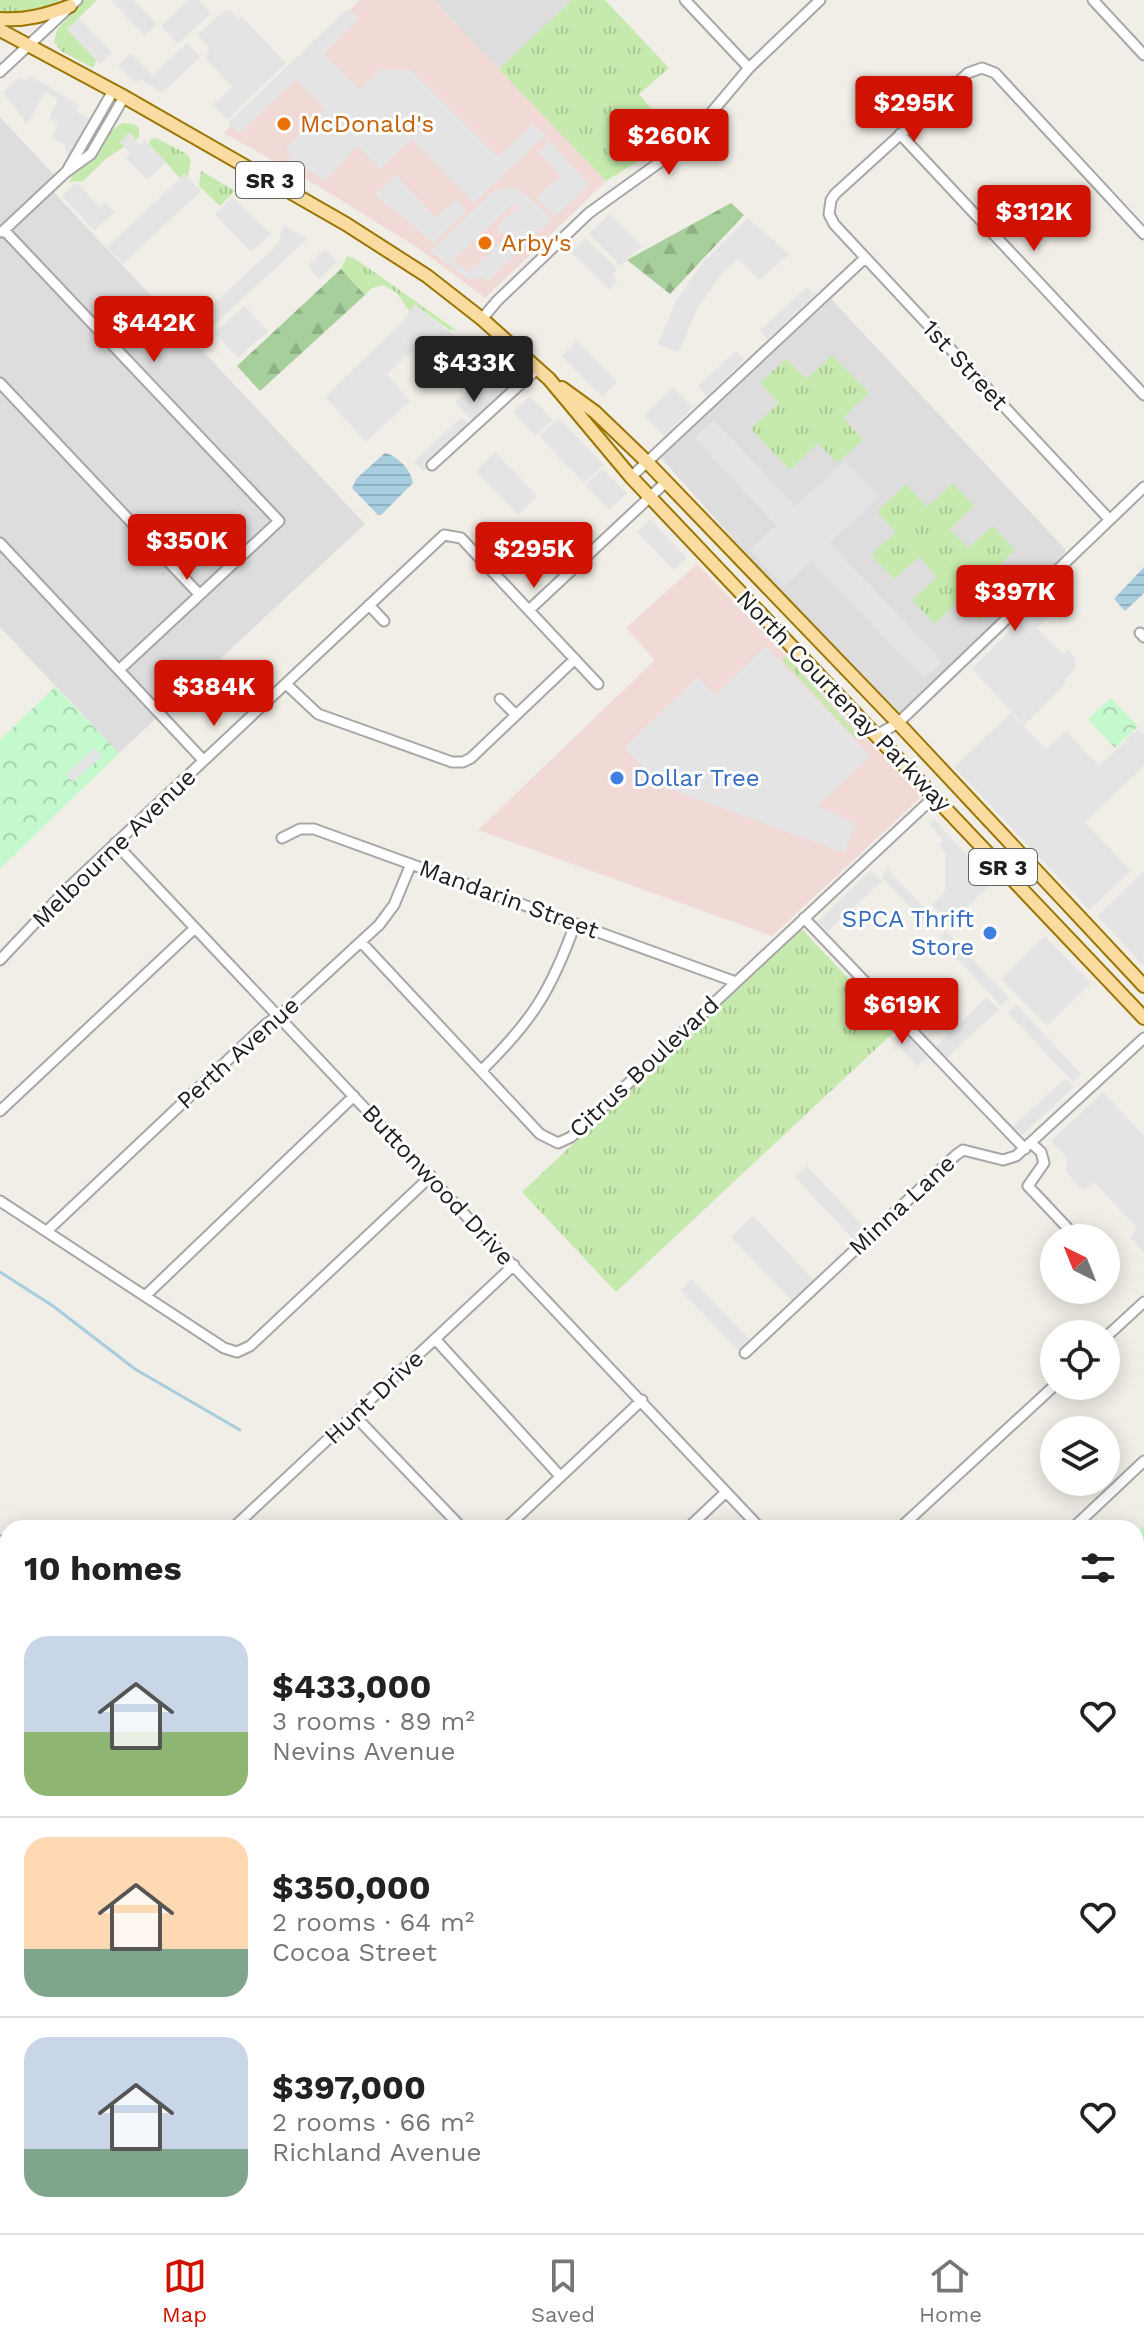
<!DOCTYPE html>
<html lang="en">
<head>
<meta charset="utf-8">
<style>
	body { margin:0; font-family:"Work Sans",sans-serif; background:#f2f2f2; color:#222; height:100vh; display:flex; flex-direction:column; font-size:30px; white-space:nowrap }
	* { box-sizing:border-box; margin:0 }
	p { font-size:26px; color:#767676 }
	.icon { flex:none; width:44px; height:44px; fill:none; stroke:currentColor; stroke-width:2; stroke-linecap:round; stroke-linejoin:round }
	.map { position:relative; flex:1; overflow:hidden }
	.sheet { position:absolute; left:0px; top:1520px; width:1144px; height:714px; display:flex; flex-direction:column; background:#fff; border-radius:24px 24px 0 0; box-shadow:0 4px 20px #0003 }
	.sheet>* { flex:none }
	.needle { width:52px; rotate:317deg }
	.fabs { position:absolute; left:1040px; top:1224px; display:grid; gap:16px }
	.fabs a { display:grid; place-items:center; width:80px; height:80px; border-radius:50%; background:#fff; box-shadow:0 4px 20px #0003; font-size:40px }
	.price { position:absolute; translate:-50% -68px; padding:0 18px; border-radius:8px; background:#cf1201; color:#fff; font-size:26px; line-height:52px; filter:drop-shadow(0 2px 4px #0008) }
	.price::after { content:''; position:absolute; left:50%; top:48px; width:24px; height:18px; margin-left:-12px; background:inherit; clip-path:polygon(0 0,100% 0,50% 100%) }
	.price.active { background:#222; color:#fff }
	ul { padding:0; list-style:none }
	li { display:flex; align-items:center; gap:24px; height:200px; padding:0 24px }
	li+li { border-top:2px solid #e0e0e0 }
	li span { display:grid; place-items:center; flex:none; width:224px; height:160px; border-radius:24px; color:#555 }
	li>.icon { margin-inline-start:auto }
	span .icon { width:96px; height:96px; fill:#fffc; stroke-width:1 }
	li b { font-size:34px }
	h2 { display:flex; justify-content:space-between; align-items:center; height:96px; padding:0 24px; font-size:34px }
	.tabs { display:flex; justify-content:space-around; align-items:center; height:112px; border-top:2px solid #e0e0e0; background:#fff; font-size:22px; color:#767676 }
	.tabs a { display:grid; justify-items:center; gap:4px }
	.tabs .active { color:#cf1201 }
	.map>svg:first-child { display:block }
	.residential { fill:#dedddd }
	.commercial { fill:#f1d9d6 }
	.grass { fill:url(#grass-tufts) }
	.forest { fill:url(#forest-firs) }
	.park { fill:url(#park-crowns) }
	.pitch { fill:#85dfc4 }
	.parking { fill:#e4e4e4; fill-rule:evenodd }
	.water { fill:url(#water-rules) }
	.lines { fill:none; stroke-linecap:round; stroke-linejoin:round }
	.stream { stroke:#a7cdde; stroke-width:3 }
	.minor-casing { stroke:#a7a7a7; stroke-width:13 }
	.major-casing { stroke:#9b7501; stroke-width:16 }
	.minor { stroke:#fff; stroke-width:9 }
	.major { stroke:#fbdca0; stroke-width:12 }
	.food-dot { fill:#e8710a; stroke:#fff; stroke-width:3 }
	.shop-dot { fill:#3f7fe0; stroke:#fff; stroke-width:3 }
	.labels { text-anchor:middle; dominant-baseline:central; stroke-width:6; stroke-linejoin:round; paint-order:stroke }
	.shield { fill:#fff; stroke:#636363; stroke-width:2 }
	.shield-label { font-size:22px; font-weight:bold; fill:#202020 }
	.food-label { font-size:24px; fill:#c56008; stroke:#fff; text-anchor:start }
	.street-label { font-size:24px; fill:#202020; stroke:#fff }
	.shop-label { font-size:24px; fill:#366cbe; stroke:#fff; text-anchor:start }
</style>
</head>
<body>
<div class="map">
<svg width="1144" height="2233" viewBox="0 0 1144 2233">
	<defs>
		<pattern id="grass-tufts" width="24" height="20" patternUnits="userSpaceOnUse" patternTransform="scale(2)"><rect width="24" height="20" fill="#c6eaad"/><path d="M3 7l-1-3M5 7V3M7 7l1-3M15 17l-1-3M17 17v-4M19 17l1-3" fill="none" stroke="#aac895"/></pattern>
		<pattern id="forest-firs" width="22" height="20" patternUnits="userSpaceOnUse" patternTransform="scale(2)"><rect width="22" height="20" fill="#a6cf9b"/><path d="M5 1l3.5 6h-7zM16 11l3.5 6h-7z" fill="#8fb185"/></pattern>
		<pattern id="park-crowns" width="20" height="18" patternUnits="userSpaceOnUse" patternTransform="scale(2)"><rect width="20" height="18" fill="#c4f9cd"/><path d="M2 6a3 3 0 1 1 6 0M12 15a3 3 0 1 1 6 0" fill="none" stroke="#a8d5b0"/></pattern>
		<pattern id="water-rules" width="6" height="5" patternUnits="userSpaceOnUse" patternTransform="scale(2)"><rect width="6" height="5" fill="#a7cdde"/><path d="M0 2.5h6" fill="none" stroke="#8fb0be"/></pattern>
	</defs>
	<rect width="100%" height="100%" fill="#f0eee6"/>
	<path class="residential" d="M433 0H572L499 69Z
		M0 117 54 175 46 184 365 524 119 753 0 627Z
		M831 299 1065 549 1064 563 898 723 661 458Z"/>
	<path class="commercial" d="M360 0H433L606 181 485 298 421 250 323 189 224 133Z
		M697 564 918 792 919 799 772 936 478 830 655 660 626 628Z"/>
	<path class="grass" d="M0 0H60L39 15 0 14Z
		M84 0H97L67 29 96 60 93 68 61 51 54 42 57 30Z
		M572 0H605L669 68 639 94 676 138 606 181 499 69Z
		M123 123 134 124 139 128V136L136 140 130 133 120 142 124 147 107 158 83 181 70 182C72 168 81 169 91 161 105 150 106 130 123 123Z
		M156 138 187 154 191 160 188 177 185 174 180 178 149 144 151 139Z
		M201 171 235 191 220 206 199 186Z
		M347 256 354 258 456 330H450L415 305 410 312 397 293 383 285 372 288 365 295 341 269Z
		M832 355 869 393 843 418 863 440 837 463 818 443 790 470 751 429 779 403 760 383 786 359 806 379Z
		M953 483 974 506 950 529 968 548 993 526 1015 550 991 573 1009 593 980 621 960 600 935 624 912 600 937 577 919 557 894 579 871 555 896 532 877 512 906 484 927 507Z
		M786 656 859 736 856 739 782 660Z
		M802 929 896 1030 616 1292 522 1192Z"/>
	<path class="forest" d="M731 203 744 215 670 294 627 260Z
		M341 269 365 295 260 391 237 366Z"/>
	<path class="park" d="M55 687 119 753 0 869V740Z
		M1111 698 1138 726 1115 748 1088 719Z
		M1144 1527V1712L1136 1719V1534Z"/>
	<path class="pitch" d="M1144 1553V1675L1136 1681V1560Z"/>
	<path class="parking" d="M111 0H134L157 24 145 36Z
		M188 0H199L211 13 178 44 161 26Z
		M347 9 360 18 324 53 360 89 381 69 411 70 498 157 533 124 545 136 474 203 411 139 380 170 358 146 326 180 292 161 286 147 325 109 296 80 239 134 228 123Z
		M229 10 238 19 241 16 286 63 227 120 213 105 232 87 206 59 209 48 197 35 221 13Z
		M79 18 112 53 100 64 67 29Z
		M187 43 200 57 162 93 141 79 136 83 118 66 131 53 153 75Z
		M31 76 79 105 76 112 89 119 69 160 64 145 51 137 59 124 49 118 58 99 45 92 27 124 3 92 18 77 25 81Z
		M129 133 140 145 145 140 166 162 147 180 126 158 130 153 120 142Z
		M549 140 590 185 554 217 536 198 560 176 539 153Z
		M185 174 201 191 123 264 107 247Z
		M396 175 436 218 456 200 467 211 434 243 375 195Z
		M77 182 99 207 105 202 115 212 94 231 62 196Z
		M513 187 528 196 552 219 488 281 479 277 470 280 430 251 495 190ZM514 203 518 208 497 227 506 237 469 272 453 260Z
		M232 197 271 234 251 252 215 214Z
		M610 214 642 246 621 266 589 234Z
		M748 218 789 254 759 280 738 259 722 273 696 311 679 352 658 344 676 301 703 262Z
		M284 225 307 239 211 328 201 316 278 244Z
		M585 238 618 269 612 275 617 281 609 290 571 252Z
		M325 249 337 262 319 279 308 266Z
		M807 287 815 295 767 339 760 330Z
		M415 304 456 337 444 366 435 376 412 351 387 374 410 401 366 442 325 397 402 322Z
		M244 306 268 331 238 358 215 333Z
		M577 341 617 382 602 397 562 356Z
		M483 350 516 379 473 421 455 402 485 374 472 360Z
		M736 351 744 360 707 396 698 386Z
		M673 387 693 407 664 436 644 415Z
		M530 396 553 420 535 436 513 412Z
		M462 417 472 427 423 471 414 461Z
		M559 418 604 465 584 483 539 436Z
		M714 420 795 507 845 461 879 497 830 543 942 662 924 678 811 561 784 586 750 550 776 525 695 438Z
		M495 452 537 496 518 515 476 471Z
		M602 469 627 493 609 510 585 485Z
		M650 519 687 558 674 570 637 532Z
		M548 522 575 550 563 561 536 533Z
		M1049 592 1060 604 1037 628 1063 654 1068 650 1076 659 1075 670 1065 679 1064 686 1024 725 972 669Z
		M766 646 870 756 818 806 856 824 844 853 662 786 624 748 698 677 715 695Z
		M1011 713 1046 749 1066 731 1099 766 1138 729 1144 735V766L1085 822 1131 871 1089 910 954 767Z
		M94 748 102 756 73 782 66 775Z
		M934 819 992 883 950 924 932 905 945 892V852L939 844 943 840 929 824Z
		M871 870 882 881 828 931 818 921Z
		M888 870 936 920 929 927 881 877Z
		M1144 871V966L1097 916Z
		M946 931 1009 998 1001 1006 939 939Z
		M1045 936 1091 983 1047 1026 1001 979Z
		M987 997 999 1009 946 1059 935 1047Z
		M1017 1005 1082 1075 1073 1082 1008 1013Z
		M902 1031 927 1057 917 1066 893 1039Z
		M1066 1078 1074 1087 1022 1135 1013 1126Z
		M1103 1092 1144 1136V1253L1131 1239 1136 1227 1094 1182 1083 1191 1066 1172 1067 1158 1051 1141Z
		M807 1166 867 1230 855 1241 795 1177Z
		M753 1216 814 1280 792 1301 731 1237Z
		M691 1279 750 1340 739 1351 680 1290Z"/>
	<path class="water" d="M385 453C398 456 411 470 413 483L382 514 378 515 352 488 357 478Z
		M1144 567V593L1125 611 1114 599Z
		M0 2010 8 2014V2226H438L452 2233H0Z"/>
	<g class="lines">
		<path class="stream" d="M0 1272 53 1306 135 1369 240 1430"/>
		<defs>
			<path id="minor" d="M685 0 749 68
				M1093 0 1144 55
				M0 72 77 0
				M900 134 1144 395
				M68 169 113 91
				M4 230 279 521 119 670
				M2 232 66 172 91 154 124 97
				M482 319 497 301 589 213 685 144 749 68 820 0
				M0 383 199 594
				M432 465 538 368
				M631 477 865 258
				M1109 519 834 224 829 214 831 200 835 194 968 73 982 68 995 73 1144 234
				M0 543 203 760
				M369 605 384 621
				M529 610 666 482
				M1140 633 1144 637
				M286 684 318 714 452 762H463L471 758 575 659
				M500 699 516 715
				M877 735 898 723 1144 487
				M282 838 300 829H314L736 982
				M115 843 760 1528
				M804 918 1025 1149
				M361 942 540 1134 558 1143 571 1137 935 796
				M0 960 66 890 444 535 461 538 598 684
				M481 1071C532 1021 551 991 575 924
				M0 1111 195 928
				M1031 1143 1041 1152 1044 1163 1028 1186 1077 1238
				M0 1201 224 1348 237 1352 250 1346 431 1176
				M48 1230 265 1025 290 1007 379 925 394 905 411 864
				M145 1296 354 1096
				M1106 1337 1144 1302
				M436 1340 560 1476
				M745 1353 956 1155 963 1150 1003 1160 1016 1156 1144 1038
				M354 1415 462 1528
				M233 1528 514 1265
				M506 1528 642 1400
				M688 1528 726 1492
				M900 1528 1054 1386
				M1073 1528 1144 1461
				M0 1541 8 1545
				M1136 1853 1144 1862
				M1136 2018 1144 2027
				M1136 2216 1144 2208
				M689 2226 695 2233
				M999 2226 1011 2233
				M1118 2233 1125 2226"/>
			<path id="major" d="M0 19C25 21 46 15 70 6
				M0 30 121 95 346 224 427 276 482 319 549 379 631 477 1144 1018
				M562 388 595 412 647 462 898 723 1144 986"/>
		</defs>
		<use href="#minor" class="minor-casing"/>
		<use href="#major" class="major-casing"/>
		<use href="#minor" class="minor"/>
		<use href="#major" class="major"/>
	</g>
	<g class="food-dot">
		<circle cx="284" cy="124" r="8"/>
		<circle cx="485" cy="243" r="8"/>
	</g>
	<g class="shop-dot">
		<circle cx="617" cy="778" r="8"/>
		<circle cx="990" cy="933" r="8"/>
	</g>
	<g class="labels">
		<g class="shield">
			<rect x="236" y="162" width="68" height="36" rx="6"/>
			<rect x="969" y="849" width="68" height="36" rx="6"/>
		</g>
		<g class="shield-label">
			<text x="270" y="180">SR 3</text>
			<text x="1003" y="867">SR 3</text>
		</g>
		<g class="food-label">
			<text x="300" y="124">McDonald's</text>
			<text x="501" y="243">Arby's</text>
		</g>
		<g class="street-label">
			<text transform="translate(965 365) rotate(47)">1st Street</text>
			<text transform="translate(844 701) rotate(46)">North Courtenay Parkway</text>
			<text transform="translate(114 848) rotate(-44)">Melbourne Avenue</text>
			<text transform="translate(509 899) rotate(20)">Mandarin Street</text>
			<text transform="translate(238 1053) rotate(-42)">Perth Avenue</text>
			<text transform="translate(644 1067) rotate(-43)">Citrus Boulevard</text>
			<text transform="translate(438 1185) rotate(47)">Buttonwood Drive</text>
			<text transform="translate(902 1205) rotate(-43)">Minna Lane</text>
			<text transform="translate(374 1397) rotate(-43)">Hunt Drive</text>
		</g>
		<g class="shop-label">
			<text x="633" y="778">Dollar Tree</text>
			<text x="974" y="919" text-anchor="end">SPCA Thrift<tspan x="974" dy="28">Store</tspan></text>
		</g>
	</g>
</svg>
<div class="fabs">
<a><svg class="needle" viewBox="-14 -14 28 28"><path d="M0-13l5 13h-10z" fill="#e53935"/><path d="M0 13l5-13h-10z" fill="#767676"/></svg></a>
<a><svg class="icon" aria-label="locate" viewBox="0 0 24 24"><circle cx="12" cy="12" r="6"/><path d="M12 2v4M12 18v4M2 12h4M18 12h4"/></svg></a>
<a><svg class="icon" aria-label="layers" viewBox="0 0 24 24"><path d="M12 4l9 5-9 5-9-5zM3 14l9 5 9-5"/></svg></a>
</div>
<b class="price" style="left:914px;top:144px">$295K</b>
<b class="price" style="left:669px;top:177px">$260K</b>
<b class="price" style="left:1034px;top:253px">$312K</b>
<b class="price" style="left:154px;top:364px">$442K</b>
<b class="price active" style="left:474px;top:404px">$433K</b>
<b class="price" style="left:187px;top:582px">$350K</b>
<b class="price" style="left:534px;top:590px">$295K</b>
<b class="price" style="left:1015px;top:633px">$397K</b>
<b class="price" style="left:214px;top:728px">$384K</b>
<b class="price" style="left:902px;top:1046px">$619K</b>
<section class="sheet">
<h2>10 homes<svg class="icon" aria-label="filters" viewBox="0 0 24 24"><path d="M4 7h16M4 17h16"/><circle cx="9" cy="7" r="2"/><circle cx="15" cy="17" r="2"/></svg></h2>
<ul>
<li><span style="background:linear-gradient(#c9d6e8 60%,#8fb573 0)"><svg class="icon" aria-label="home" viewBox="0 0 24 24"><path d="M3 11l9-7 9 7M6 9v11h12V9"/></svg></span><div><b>$433,000</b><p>3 rooms · 89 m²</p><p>Nevins Avenue</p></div><svg class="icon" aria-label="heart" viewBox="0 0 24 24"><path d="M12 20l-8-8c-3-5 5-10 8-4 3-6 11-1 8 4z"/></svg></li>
<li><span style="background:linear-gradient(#ffd9b3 70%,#7fa58c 0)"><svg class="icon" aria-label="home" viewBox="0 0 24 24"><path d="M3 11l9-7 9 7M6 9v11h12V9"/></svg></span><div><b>$350,000</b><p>2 rooms · 64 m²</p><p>Cocoa Street</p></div><svg class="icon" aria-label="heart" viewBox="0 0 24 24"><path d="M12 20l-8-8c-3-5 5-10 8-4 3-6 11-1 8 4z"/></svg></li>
<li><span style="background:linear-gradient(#c9d6e8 70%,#7fa58c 0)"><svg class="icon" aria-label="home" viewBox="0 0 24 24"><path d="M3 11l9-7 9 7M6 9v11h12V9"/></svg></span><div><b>$397,000</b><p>2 rooms · 66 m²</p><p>Richland Avenue</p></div><svg class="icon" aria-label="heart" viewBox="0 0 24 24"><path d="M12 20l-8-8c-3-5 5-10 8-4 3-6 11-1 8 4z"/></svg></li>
</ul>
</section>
</div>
<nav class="tabs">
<a class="active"><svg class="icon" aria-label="map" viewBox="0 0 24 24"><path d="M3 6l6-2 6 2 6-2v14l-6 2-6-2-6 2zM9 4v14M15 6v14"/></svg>Map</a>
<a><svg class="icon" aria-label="saved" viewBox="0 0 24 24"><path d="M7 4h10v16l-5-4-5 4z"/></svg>Saved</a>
<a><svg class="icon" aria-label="home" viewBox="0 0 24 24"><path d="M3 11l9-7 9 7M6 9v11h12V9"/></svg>Home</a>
</nav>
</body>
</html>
